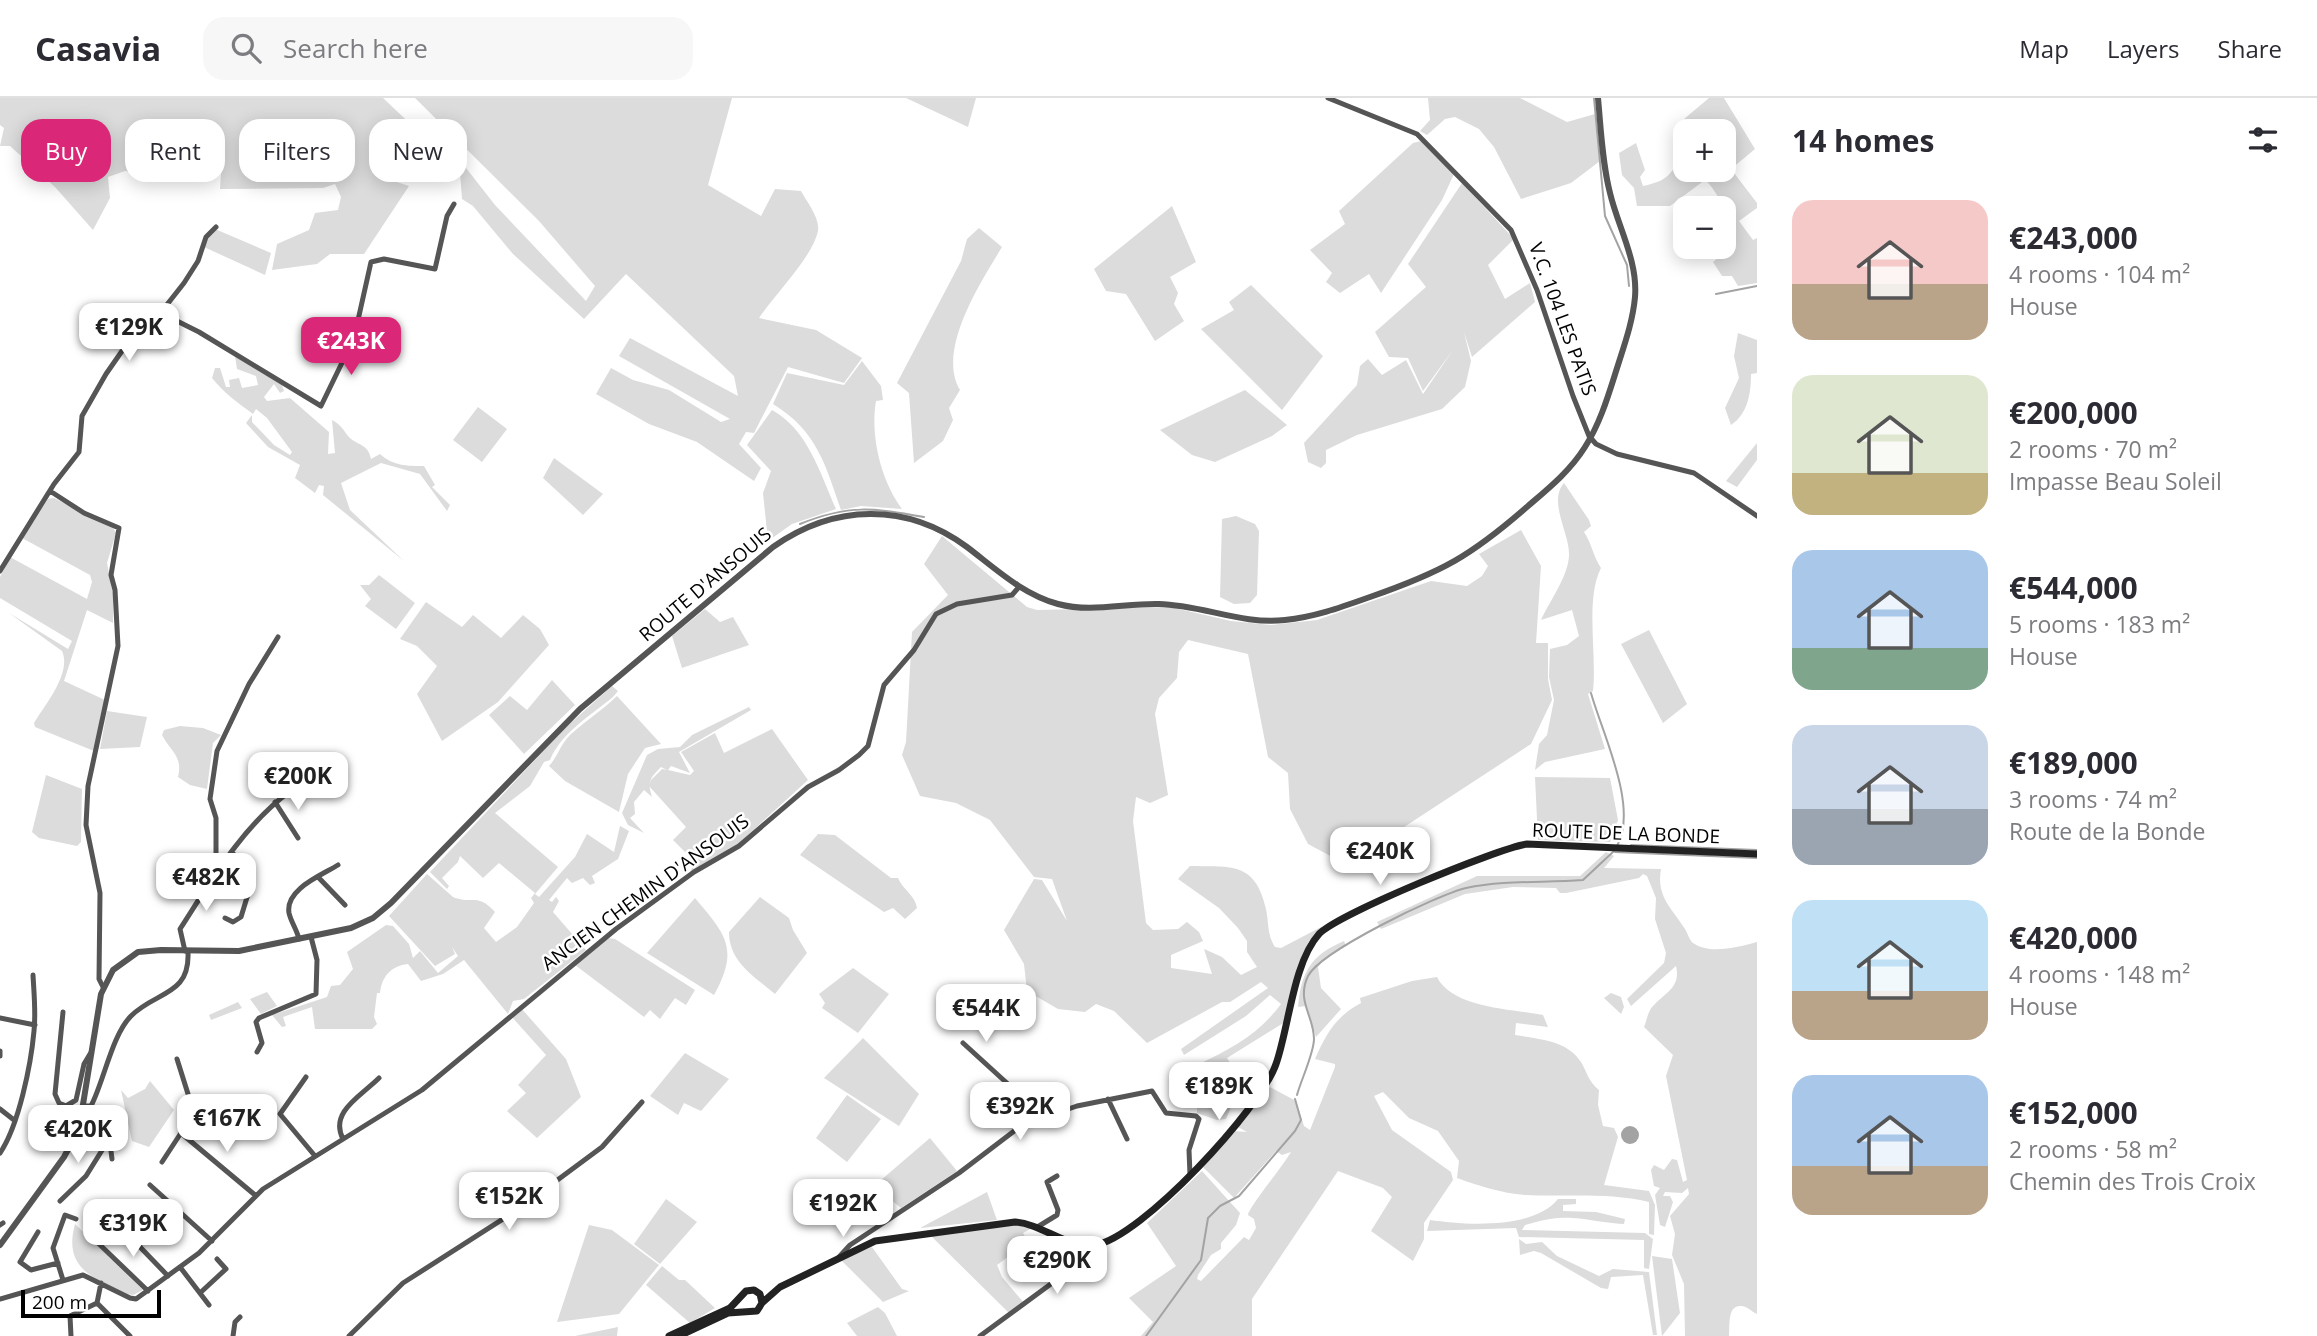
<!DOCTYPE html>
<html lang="en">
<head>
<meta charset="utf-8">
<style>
	body { margin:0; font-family:"Open Sans",sans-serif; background:#f7f7f7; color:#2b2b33; height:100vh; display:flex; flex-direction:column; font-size:26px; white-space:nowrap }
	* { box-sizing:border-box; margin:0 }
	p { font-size:23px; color:#7c7c81 }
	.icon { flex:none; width:38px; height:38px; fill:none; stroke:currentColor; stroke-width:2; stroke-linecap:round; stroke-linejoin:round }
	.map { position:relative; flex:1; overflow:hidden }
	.panel { display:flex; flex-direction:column; background:#fff; width:560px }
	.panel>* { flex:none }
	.top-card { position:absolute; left:21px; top:21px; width:665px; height:63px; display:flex; gap:14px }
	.buttons { position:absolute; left:1673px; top:21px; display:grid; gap:14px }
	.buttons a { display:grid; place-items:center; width:63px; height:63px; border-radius:14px; background:#fff; box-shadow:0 4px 18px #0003; font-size:35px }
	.scale { position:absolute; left:21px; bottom:18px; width:140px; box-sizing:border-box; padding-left:7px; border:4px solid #000; border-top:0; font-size:19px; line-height:24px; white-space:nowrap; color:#000; -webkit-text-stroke:5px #fff; paint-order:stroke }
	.price { position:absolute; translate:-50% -60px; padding:0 16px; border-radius:14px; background:#fff; color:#222; font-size:23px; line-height:46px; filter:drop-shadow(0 2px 4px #0008) }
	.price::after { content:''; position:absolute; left:50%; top:42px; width:21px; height:16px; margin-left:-10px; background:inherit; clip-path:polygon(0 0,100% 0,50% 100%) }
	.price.selected { background:#db2777; color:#fff }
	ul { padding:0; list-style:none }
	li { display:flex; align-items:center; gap:21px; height:175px; padding:0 35px }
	li span { display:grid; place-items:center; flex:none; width:196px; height:140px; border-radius:21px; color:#555 }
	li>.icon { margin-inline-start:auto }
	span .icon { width:84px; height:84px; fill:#fffc; stroke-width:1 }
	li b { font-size:30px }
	h2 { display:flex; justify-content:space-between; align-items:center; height:84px; padding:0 35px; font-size:30px }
	.tag { padding:0 24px; border-radius:21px; background:#fff; box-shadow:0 4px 18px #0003; font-size:24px; line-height:63px }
	.tag.selected { background:#db2777; color:#fff }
	header { display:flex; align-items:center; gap:42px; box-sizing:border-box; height:98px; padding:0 35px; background:#fff; border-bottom:2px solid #e1e1e2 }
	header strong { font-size:33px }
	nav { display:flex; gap:38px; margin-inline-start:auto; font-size:24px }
	.search { width:490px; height:63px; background:#f7f7f7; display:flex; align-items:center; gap:18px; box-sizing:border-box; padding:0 24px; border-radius:21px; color:#7c7c81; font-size:26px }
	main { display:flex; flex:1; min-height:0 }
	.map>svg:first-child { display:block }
	.green { fill:#dcdcdc }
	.water { fill:#a3a3a3 }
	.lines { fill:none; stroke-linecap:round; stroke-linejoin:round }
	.stream { stroke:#a3a3a3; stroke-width:2 }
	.minor { stroke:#555; stroke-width:5 }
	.tertiary { stroke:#555; stroke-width:6 }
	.secondary { stroke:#222; stroke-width:7 }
	.labels { text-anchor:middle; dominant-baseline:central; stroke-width:5; stroke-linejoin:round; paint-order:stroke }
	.street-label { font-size:19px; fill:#000; stroke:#fff }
</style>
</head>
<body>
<header>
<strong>Casavia</strong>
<div class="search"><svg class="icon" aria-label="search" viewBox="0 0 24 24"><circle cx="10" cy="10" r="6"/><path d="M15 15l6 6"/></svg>Search here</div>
<nav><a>Map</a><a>Layers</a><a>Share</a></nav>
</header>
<main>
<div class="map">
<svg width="1757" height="1238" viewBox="0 0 1757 1238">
	<rect width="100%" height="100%" fill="#fff"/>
	<path class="green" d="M0 0H383L438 52 378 78 409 88 364 156H330L317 166 272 172 277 146 309 132 315 115 338 112 341 99 335 86 323 90 220 91 221 75 172 55 162 78 125 73 108 79 110 100 93 132 55 89 10 48H0L4 30 0 27Z
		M415 0H732L708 87 761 118 775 91 801 93C807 104 820 120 818 133 812 160 775 196 759 220L816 232 862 260 844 285 788 269 754 335 746 334 739 346 761 370 754 383 697 344 649 326 596 296 611 270 633 282 669 292 721 324 730 321 619 258 630 240 738 298 734 278 626 176 584 221 513 156 473 108 462 101 459 61 495 107 586 203 595 188 539 123Z
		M906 0H976L968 29Z
		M1428 0H1520L1567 24 1595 16 1600 63 1571 85 1521 101 1494 49 1479 31 1455 19 1445 21 1427 37 1420 33 1430 22Z
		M1709 0H1724L1755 51 1731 71 1757 105V110L1739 123 1753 142 1757 140V185L1738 188 1732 178H1722L1713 164C1718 160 1727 154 1730 148 1738 134 1717 91 1705 82L1670 108H1637L1634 90 1622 77 1619 55 1636 45 1645 72 1640 79 1643 88C1670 82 1668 77 1685 56V72H1724V33H1692L1684 21Z
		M1421 43 1454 76 1442 102 1381 195 1369 176 1340 195 1326 184 1332 175 1310 152 1345 126 1339 113 1413 45Z
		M1462 85 1514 141 1488 167 1505 201 1530 185 1535 204 1472 259 1464 234 1471 263 1465 289 1442 311 1357 337 1326 352V365L1321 370 1308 364 1304 345 1357 287 1360 268 1368 261 1382 277 1406 262 1423 296 1453 252 1423 293 1408 260 1389 259 1375 234 1426 189 1408 166Z
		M1172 108 1196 164 1170 179 1178 195 1174 206 1184 223 1155 243 1126 196 1106 193 1094 171Z
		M979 130 1002 149C981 184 936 252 960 292L949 310 953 322 943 343 914 365 909 295 897 285 961 163 967 141Z
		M215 131 271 155 265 177 204 149 207 140Z
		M1251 187 1323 258 1282 312 1201 231 1234 212 1229 204Z
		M1738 235 1757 242V275L1751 276C1751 295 1748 316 1731 327L1725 310 1739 280 1734 258Z
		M235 258 282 287 284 293 280 295 274 286 264 299 267 303 290 300 329 334 328 356 335 355 332 322C341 327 342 330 348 338 357 348 368 345 371 361L380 356C393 368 407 368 424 368L435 387 432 389 450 407 447 413 420 376 381 365 341 385 350 412 404 463 323 397 324 388 319 387 315 395 295 380 300 367 268 349 246 325 252 317V324L274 347 290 357 292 354 267 320 256 311 253 316C238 305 223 294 212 280L215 270H220L226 289H230L229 282 239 280 242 290 258 287 256 278 237 271Z
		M862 263 881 288 883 302 876 303C870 338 881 383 902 411L861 408 841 412C825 366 817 333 773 306L787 275 844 287Z
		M1245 292 1287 327 1272 338 1215 364 1192 357 1160 332Z
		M478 309 507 331 482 364 453 342Z
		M772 312C808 332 820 375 836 411L792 426 768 443 763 395 771 373 747 347Z
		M1757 345V362L1737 389 1726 383Z
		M554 360 603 396 583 417 543 380Z
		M1564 385 1589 422 1591 428 1584 434C1592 446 1593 458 1601 470 1585 502 1597 555 1593 593L1588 596 1605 651 1545 664 1535 672 1539 646 1547 637 1554 602 1549 579 1550 551 1567 547 1579 538 1572 512 1541 522C1549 504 1570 476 1569 455 1569 435 1548 403 1564 385Z
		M54 400 112 428 116 435 107 465 113 496V525L87 512 64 583 105 602 94 653 35 629 34 625C45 607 72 575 62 553L9 515 68 551 72 543 0 500V479L10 459 87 501 92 484 90 477 22 440 48 401Z
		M1236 418 1255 426 1259 433 1257 497 1250 505 1234 506 1220 499 1222 421Z
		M1521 432 1541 468 1536 545H1548V581L1552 602 1531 646 1369 752 1336 761 1308 746 1290 711 1288 675 1268 659 1248 556 1188 542 1179 554 1177 580 1159 600 1155 616 1168 697 1150 705 1136 699 1133 723 1146 825 1153 832 1178 831 1187 824 1199 834 1203 843 1171 857V870L1212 876 1204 851 1222 859 1241 877 1257 869 1247 854V843L1238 830 1219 810 1178 781 1190 768C1231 769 1255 763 1266 811 1269 825 1267 837 1275 849L1281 850 1323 828 1309 843 1285 924 1227 960 1239 980 1212 991 1213 1002 1225 1000 1232 1007 1226 1021 1217 1022 1197 1015V967C1231 951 1259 936 1281 906L1270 897 1246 918 1184 957 1181 951 1268 890 1261 884 1230 904H1222L1147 945 1114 913 1096 906 1085 914 1058 911 1027 893 1024 866 1004 832 1034 781 1042 782 1067 823 1052 781 1034 779 990 722 956 705 920 698 902 657 906 644 912 534 948 497 924 466 942 438 1027 509 1037 512 1170 509 1231 523 1271 527 1317 522 1431 483 1467 488 1482 478 1488 468 1479 456Z
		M379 477 415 505 396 531 365 508 371 501 360 487H369Z
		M426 504 462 529 473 517 501 540 523 517 540 531 549 547 498 604 442 643 417 596 437 568 417 548 400 541Z
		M705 511 720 524 733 519 749 547 682 570 672 538Z
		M1649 532 1687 606 1663 625 1621 546Z
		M552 582 575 607 524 656 489 617 510 598 527 612Z
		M612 588 618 593 613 599C591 617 561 635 550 662L544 664 530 688 495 715 558 769 535 796 539 799 575 759 587 736 614 754 620 728 629 733 618 761 592 778 595 785 590 787 583 780 572 785 567 780 549 802 552 804 556 799 559 803 553 814 586 852 524 901 513 903 508 916 464 862 443 876 421 883 408 866C391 868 382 878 380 895H377L374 919 377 926 372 931H315L312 909 283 919 286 928 282 929 272 917 327 899 331 888 340 887 353 871 347 854 386 827 393 828 409 846 413 860 420 853 438 875 458 858 452 849 455 856 435 868 389 818 427 776 453 799C472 807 477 794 495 814L484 830 496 844 517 829 534 805 531 800 535 795 499 765 483 780 460 758 458 764 442 780 449 788 447 791 430 774 565 630Z
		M617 598 661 646 645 650 628 676 619 714 565 683 549 668C557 660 560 647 570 637 585 623 603 612 617 598Z
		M749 609 751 612 679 654 690 675 671 668 668 672 690 677 694 673 681 654 715 635 724 655 772 631 808 682 739 745 690 774 695 764 673 742 686 729 649 688 651 682 662 671 667 672 661 669C650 680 647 684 652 699L644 692 634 704 635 716 630 720 644 735 628 727 622 715 647 657 658 651 680 649 692 637Z
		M107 613 147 619 140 649 100 651Z
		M180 628 203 630 221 637 213 645 207 691 190 687 178 679C183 658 171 654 162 637L164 632Z
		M46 677 82 691 81 744 77 748 39 740 32 734Z
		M1535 679 1610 680 1618 722 1610 744 1538 742Z
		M818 736 835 737 891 780H898C903 792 915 797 917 810L905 821 893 810 884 814 800 757Z
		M1606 754 1614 758 1604 770 1661 771C1656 799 1672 810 1685 831 1687 834 1690 843 1693 845 1710 857 1738 849 1757 844V1216C1752 1214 1747 1208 1741 1208 1727 1207 1730 1228 1729 1238H1685L1684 1186 1672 1157 1675 1136 1670 1118 1689 1096 1688 1090 1682 1095 1665 1094 1663 1098H1670L1673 1104 1665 1129 1660 1127 1655 1097 1660 1090 1654 1088 1651 1072 1654 1067 1664 1072 1672 1061 1677 1062 1683 1084 1687 1082 1666 978 1673 957 1644 929C1647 922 1648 912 1654 907 1666 894 1681 889 1676 868L1631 908 1627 901 1664 865 1666 855 1655 821 1656 800 1647 778 1643 776 1639 780 1566 795H1560L1556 790 1513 789 1465 796 1381 831 1377 824 1477 778H1580Z
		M760 799 789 820 793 832 807 855 775 896C754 878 729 864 729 834Z
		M695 800C727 838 739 851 714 897L647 855Z
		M608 840 615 841 695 892 686 907 675 900 660 921 650 912 644 919 575 867Z
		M1344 843 1346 848 1325 860 1318 869 1321 890 1341 911 1316 939 1306 908 1298 909C1301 874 1311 857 1344 843Z
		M853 870 889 896 858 935 822 910 825 905 819 896Z
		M1437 879C1452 910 1512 911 1543 917L1548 929 1516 925 1515 937C1539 941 1567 942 1581 964 1588 976 1588 983 1599 992L1598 1007 1603 1028 1614 1030 1618 1039 1604 1087 1649 1093 1655 1107 1654 1137 1649 1136V1104C1608 1094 1567 1099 1525 1097 1501 1095 1479 1088 1457 1080L1459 1063 1438 1033 1409 1020 1383 994 1374 998 1392 1032 1451 1074 1453 1082 1424 1125V1141L1413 1163 1371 1133 1392 1099 1383 1090 1338 1073 1252 1201V1238H1141L1153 1224 1129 1200 1176 1168 1147 1125 1202 1073 1240 1115 1236 1127 1221 1145V1151L1211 1157 1198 1177 1197 1181 1201 1183 1244 1139 1249 1142 1256 1130 1254 1121 1248 1117C1249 1109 1283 1068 1291 1054L1282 1057 1276 1053 1234 1100 1203 1069 1234 1033 1247 1034 1238 1029 1240 1025 1270 989 1296 1003 1304 1028 1310 1032 1335 969V966L1315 961C1326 936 1336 918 1361 905L1360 900 1412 883Z
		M267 894 277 908 261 916 250 901Z
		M1611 895 1621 899 1624 909 1621 916 1604 900Z
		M238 904 242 910 211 922 209 917Z
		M521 910 566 961 581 999 537 1040 507 1013 526 995 518 987 546 957 511 918Z
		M863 940 919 996 899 1028 824 980Z
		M685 955 729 981 701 1013 684 1005 678 1017 650 998Z
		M150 983 174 1012 149 1049 132 1043 121 992 128 1000 145 991Z
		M847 997 881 1021 847 1064 816 1040Z
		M930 1040 957 1073 901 1110 874 1088Z
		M987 1094 997 1122 920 1130Z
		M666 1101 697 1124 660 1166 634 1146Z
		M1558 1101H1576V1106L1563 1107V1113L1596 1114 1625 1121 1624 1126C1580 1123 1572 1113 1525 1127L1522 1132 1645 1135 1653 1141 1649 1171 1644 1170V1142L1519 1139 1516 1130 1427 1133 1430 1122C1464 1127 1533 1132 1558 1101Z
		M75 1126 143 1192 133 1197 127 1196C92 1180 63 1170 75 1126Z
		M1016 1126 1034 1129 1023 1135 1028 1144 997 1167 1002 1179 1024 1205 1009 1215 929 1136Z
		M589 1127 612 1132 659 1167 619 1216 557 1224Z
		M1519 1141 1526 1146 1542 1144 1557 1158 1599 1178 1613 1171 1649 1174 1657 1237H1653L1643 1177 1611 1179 1608 1191 1601 1190 1541 1155 1534 1153 1520 1157Z
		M872 1149 902 1191 909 1193 883 1204 841 1162Z
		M1652 1158 1672 1161 1680 1215 1662 1238Z
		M662 1168 679 1182H685L715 1210 690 1225 646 1187Z
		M878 1209 885 1215 897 1238H857L847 1225Z
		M618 1229 617 1238H575Z"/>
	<path class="water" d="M1621 1037a9 9 0 1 1 18 0a9 9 0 1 1-18 0Z"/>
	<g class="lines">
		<path class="stream" d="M1594 0 1605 118 1627 167 1629 188
			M1716 196 1757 188
			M800 426C849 406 874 410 924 419
			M1591 595C1602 635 1639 709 1617 748
			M1631 747 1757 752
			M1615 754 1757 760
			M1297 997C1301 982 1314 955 1314 941 1314 918 1296 903 1308 878 1321 853 1437 797 1466 790 1505 782 1543 785 1583 782L1614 753
			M1146 1238 1201 1162 1208 1120 1220 1108 1239 1098 1295 1033 1301 1022 1295 1001"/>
		<path class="minor" d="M1328 0 1417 36 1511 132 1537 192 1573 298 1589 338 1596 346 1617 356 1694 375 1757 418
			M158 218 179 224 199 234 321 308 354 240 371 164 384 161 435 171 447 118 454 106
			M50 393 84 415 119 430 111 477 115 492 118 548 88 688 86 727 100 795 99 881 103 889
			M0 473 54 386 79 354 82 318 106 276 122 253 158 218 184 185 198 163 206 139 216 129
			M275 704 298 740
			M216 776V720L210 701 217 653 249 586 278 539
			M318 779 345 807
			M225 820 233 824 241 819 252 783 248 767 232 755
			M299 841C297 832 291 824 289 815 285 791 322 777 338 767
			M185 853 180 831C211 783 242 729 289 694
			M63 914 55 996 59 1005 66 1008 76 1002 84 966 90 956
			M0 920 35 927
			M963 945 1009 987 1015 997 1022 1027
			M0 953V958
			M257 954 262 945 256 924 259 920 316 896 317 862 311 839
			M306 979 280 1016 315 1058
			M1108 1001 1127 1041
			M85 1008H91L107 1022 112 1061
			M91 1008C104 983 112 937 131 918 156 893 190 898 188 854
			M0 1011 14 1022
			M182 1036 255 1097
			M343 1041C329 1014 361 998 379 980
			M0 1055C19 1027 31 966 34 933 36 915 34 896 33 877
			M162 1064 194 1015 177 961
			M150 1087 212 1143
			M60 1103 86 1078 109 1041
			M124 1126 141 1150 168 1178
			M0 1127 3 1125
			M1039 1128 1057 1117 1058 1112 1047 1084 1057 1078
			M38 1134 20 1164 31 1172 58 1165
			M97 1144 148 1193
			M839 1159 850 1147 959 1075 1022 1027 1077 1008 1152 993 1166 1015 1196 1018 1199 1021 1189 1052 1190 1077
			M180 1169 209 1207
			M63 1182 53 1150 65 1117 76 1121
			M200 1195 226 1171 217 1161
			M0 1201 83 1177 130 1200 136 1201 199 1155 263 1091 422 992 616 831 694 774 739 748 808 689 839 672 859 657 868 648 884 587 914 552 936 516 957 506 1012 497 1019 489
			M97 1205 130 1238
			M97 1205 101 1185
			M71 1238 70 1218 97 1205
			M233 1238 235 1224 240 1219
			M349 1238 403 1185 517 1112 602 1049 642 1004
			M980 1238 1097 1152 1096 1147"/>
		<path class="tertiary" d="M0 1147 64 1059 79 1031 101 896 113 872 138 854 161 852 239 853 351 830 373 820 391 805 580 611 773 449C834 406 906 404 967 449 996 471 1022 496 1058 506 1091 515 1126 505 1159 506 1202 507 1242 527 1285 522 1315 519 1342 509 1370 499 1442 474 1471 458 1528 408 1549 390 1570 373 1585 349 1601 324 1609 295 1618 267 1625 245 1633 222 1635 199 1638 163 1618 129 1610 95 1602 64 1601 31 1598 0"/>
		<path class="secondary" d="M762 1205 780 1189 875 1143 1015 1124C1043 1126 1067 1151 1095 1147 1141 1140 1261 1010 1276 966 1289 929 1293 865 1319 836 1338 816 1496 751 1527 746L1757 756
			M669 1238 730 1210 746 1193 754 1192 760 1196 762 1205 757 1213 728 1215 679 1238"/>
	</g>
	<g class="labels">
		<g class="street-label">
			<text transform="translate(1563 221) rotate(70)">V.C. 104 LES PATIS</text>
			<text transform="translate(705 486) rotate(-40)">ROUTE D'ANSOUIS</text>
			<text transform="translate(1626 735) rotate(2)">ROUTE DE LA BONDE</text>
			<text transform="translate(645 794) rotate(-36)">ANCIEN CHEMIN D'ANSOUIS</text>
		</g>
	</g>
</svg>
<div class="buttons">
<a>+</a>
<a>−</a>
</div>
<div class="scale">200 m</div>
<b class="price" style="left:129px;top:265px">€129K</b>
<b class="price selected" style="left:351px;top:279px">€243K</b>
<b class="price" style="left:298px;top:714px">€200K</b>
<b class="price" style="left:1380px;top:789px">€240K</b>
<b class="price" style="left:206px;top:815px">€482K</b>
<b class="price" style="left:986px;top:946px">€544K</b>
<b class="price" style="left:1219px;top:1024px">€189K</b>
<b class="price" style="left:1020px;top:1044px">€392K</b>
<b class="price" style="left:227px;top:1056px">€167K</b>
<b class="price" style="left:78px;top:1067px">€420K</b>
<b class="price" style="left:509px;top:1134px">€152K</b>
<b class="price" style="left:843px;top:1141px">€192K</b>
<b class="price" style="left:133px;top:1161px">€319K</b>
<b class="price" style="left:1057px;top:1198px">€290K</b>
<div class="top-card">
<a class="tag selected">Buy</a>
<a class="tag">Rent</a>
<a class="tag">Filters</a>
<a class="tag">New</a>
</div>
</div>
<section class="panel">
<h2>14 homes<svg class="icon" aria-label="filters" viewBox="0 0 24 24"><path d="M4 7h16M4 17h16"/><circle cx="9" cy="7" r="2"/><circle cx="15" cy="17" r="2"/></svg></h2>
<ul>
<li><span style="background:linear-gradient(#f6c9c9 60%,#b9a48a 0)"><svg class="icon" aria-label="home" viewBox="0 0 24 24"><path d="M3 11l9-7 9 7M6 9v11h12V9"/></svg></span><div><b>€243,000</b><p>4 rooms · 104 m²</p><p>House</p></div></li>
<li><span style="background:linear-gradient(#dfe7d0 70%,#c2b280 0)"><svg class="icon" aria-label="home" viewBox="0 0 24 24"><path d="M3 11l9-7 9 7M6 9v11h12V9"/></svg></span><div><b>€200,000</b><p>2 rooms · 70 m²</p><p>Impasse Beau Soleil</p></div></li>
<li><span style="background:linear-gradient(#a9c7e8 70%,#7fa58c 0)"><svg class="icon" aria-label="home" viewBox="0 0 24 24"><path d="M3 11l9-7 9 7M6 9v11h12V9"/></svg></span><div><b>€544,000</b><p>5 rooms · 183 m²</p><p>House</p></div></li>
<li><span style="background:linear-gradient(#c9d6e8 60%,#9aa5b1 0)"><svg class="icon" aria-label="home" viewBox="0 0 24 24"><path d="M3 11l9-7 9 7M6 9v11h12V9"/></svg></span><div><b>€189,000</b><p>3 rooms · 74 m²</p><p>Route de la Bonde</p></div></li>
<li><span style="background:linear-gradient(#bfe0f5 65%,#b9a48a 0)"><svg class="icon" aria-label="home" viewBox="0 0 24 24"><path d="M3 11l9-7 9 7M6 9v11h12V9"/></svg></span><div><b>€420,000</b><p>4 rooms · 148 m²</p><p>House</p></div></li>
<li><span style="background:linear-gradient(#a9c7e8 65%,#b9a48a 0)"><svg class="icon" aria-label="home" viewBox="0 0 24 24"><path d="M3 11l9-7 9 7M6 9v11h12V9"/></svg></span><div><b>€152,000</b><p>2 rooms · 58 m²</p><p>Chemin des Trois Croix</p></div></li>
</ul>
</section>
</main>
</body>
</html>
